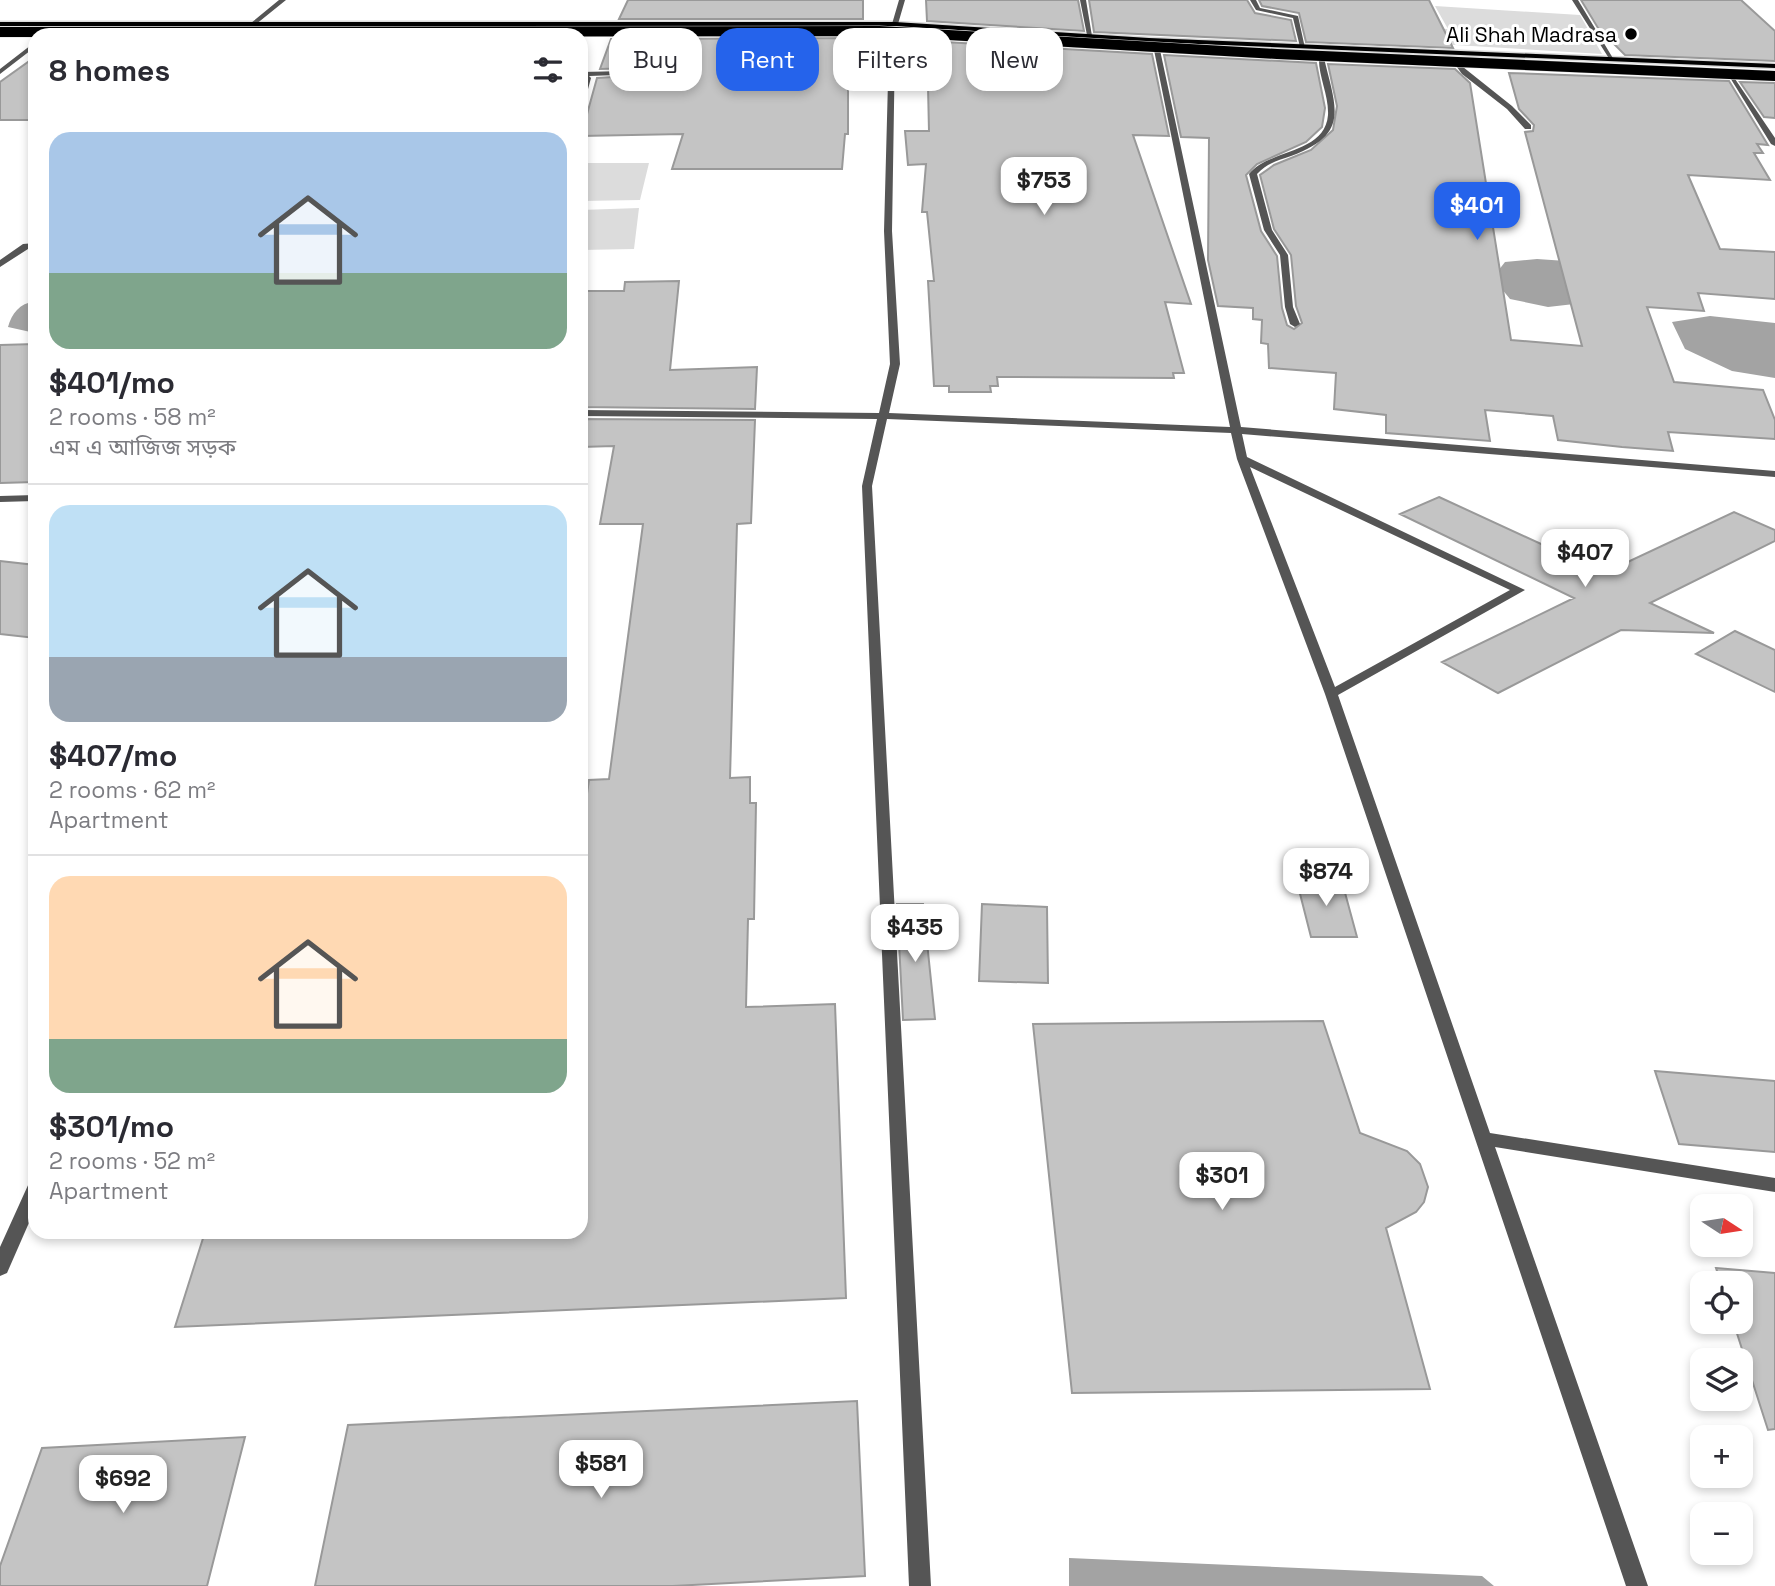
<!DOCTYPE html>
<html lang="en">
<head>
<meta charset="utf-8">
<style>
	body { margin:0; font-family:"Space Grotesk","Noto Sans Bengali",sans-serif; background:#f2f2f3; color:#2b2b33; height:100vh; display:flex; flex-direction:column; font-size:26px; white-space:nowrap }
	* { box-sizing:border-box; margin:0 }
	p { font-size:23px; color:#7c7c81 }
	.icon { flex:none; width:38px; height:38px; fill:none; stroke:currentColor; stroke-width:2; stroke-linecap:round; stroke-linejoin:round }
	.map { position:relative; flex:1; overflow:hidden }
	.drawer { position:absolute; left:28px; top:28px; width:560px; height:1211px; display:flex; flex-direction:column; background:#fff; border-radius:21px; box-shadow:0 4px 10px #0003 }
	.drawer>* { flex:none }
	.top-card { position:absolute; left:609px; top:28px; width:665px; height:63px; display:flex; gap:14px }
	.needle { width:46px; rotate:102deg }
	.controls { position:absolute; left:1690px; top:1194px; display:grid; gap:14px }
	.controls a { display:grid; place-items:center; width:63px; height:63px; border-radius:14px; background:#fff; box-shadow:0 4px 10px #0003; font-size:35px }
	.price { position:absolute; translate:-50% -60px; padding:0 16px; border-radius:14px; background:#fff; color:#222; font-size:23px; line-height:46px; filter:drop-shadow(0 2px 4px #0008) }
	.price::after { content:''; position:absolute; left:50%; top:42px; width:21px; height:16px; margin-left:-10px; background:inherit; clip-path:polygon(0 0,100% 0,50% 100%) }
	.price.active { background:#2563eb; color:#fff }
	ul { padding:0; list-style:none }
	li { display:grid; align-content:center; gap:14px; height:371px; padding:0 21px }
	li+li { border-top:2px solid #e1e1e2 }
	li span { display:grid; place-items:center; height:217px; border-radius:21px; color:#555 }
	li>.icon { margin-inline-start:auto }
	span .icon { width:126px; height:126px; fill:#fffc; stroke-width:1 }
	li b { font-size:30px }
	h2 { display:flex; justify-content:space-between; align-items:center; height:84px; padding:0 21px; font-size:30px }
	.tag { padding:0 24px; border-radius:21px; background:#fff; box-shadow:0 4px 10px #0003; font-size:24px; line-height:63px }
	.tag.active { background:#2563eb; color:#fff }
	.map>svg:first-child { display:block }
	.green { fill:#dcdcdc }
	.water { fill:#a3a3a3 }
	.building { fill:#c4c4c4; stroke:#999; stroke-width:2 }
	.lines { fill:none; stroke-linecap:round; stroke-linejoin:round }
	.primary-casing { stroke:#dbdbdb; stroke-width:3 }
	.lane { fill:#555; fill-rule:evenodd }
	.street { fill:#555; fill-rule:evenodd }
	.primary { fill:#000; fill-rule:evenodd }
	.highway-bridge-casing { stroke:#dbdbdb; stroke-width:11; stroke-linecap:butt }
	.highway-bridge { stroke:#000; stroke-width:10 }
	.poi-dot { fill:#000; stroke:#fff; stroke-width:2.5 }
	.labels { text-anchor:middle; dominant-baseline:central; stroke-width:6; stroke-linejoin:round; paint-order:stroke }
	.far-poi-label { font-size:21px; fill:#000; stroke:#fff; text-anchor:end }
</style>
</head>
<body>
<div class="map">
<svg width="1775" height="1586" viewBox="0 0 1775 1586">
	<rect width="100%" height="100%" fill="#fff"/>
	<path class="green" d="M1435 6 1580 15 1602 54 1422 43 1415 28 1448 29Z
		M581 163H649L640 200 581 201Z
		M639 208 634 249 581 250V210Z"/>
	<path class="water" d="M1537 259 1566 261 1583 303 1548 307 1510 299 1501 288 1498 271 1505 262Z
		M35 301V333L8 327C12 313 19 304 35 301Z
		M1710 316 1775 323V378L1732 371 1685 349 1672 322Z
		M1069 1558 1482 1576 1494 1586H1069Z"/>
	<path class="building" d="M628 0H863V19H619Z
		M926 0H1078L1084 31 927 21Z
		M1089 0H1247L1255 13 1291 20 1296 41 1094 32Z
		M1259 0H1429L1453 48 1306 42 1299 13 1262 6Z
		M1581 0H1741L1775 31V61L1625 55 1598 28Z
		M864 38 865 65H848V134H845L842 169H672L683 134 581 136 597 78 678 73 673 67 600 69 611 39Z
		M927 41 1152 54 1169 136 1133 135 1191 304 1165 302 1184 373H1173L1174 378 997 377 998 386H990L991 392H949V386H934L928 281H934L927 212H922L926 164 908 165 905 131H929Z
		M1164 55 1316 63 1325 108 1322 127 1306 142 1257 164 1246 175 1261 231 1277 256 1282 308 1287 325 1294 329 1302 323 1296 306 1291 255 1274 229 1260 175 1274 165 1311 150 1333 130 1337 106 1328 64 1455 69 1470 83 1511 340 1582 346 1525 132 1533 131 1534 125 1519 109 1509 73 1729 81 1768 145 1757 144 1763 153H1754L1770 180 1688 175 1720 249 1775 252V299L1698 293 1704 311 1647 307 1674 382 1763 390 1775 420V439L1668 432 1673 451 1622 447 1558 440 1553 416 1485 410 1490 441 1386 433V415L1334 409 1336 373 1269 368 1268 344 1261 343 1262 320 1253 319V308L1218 306 1208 260 1209 138 1181 137Z
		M35 57V120H0V82Z
		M1740 82 1775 83V118L1764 117Z
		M679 281 670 370 757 367 755 409 581 407V291H624L625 282Z
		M35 344V482L0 483V345Z
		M581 419 755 420 751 523 737 524 730 778 750 777V803H756L754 919H748L746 1007 835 1004 846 1298 175 1327 205 1232H581V834L589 780 609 779 643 524H600L614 446 581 447Z
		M1439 497 1591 567 1615 568 1734 512 1775 530V541L1650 603 1714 633 1621 630 1498 693 1442 662 1574 598 1400 514Z
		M0 561 35 565V638L0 634Z
		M1735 631 1775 650V692L1696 654Z
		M1296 878H1341L1357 937H1311Z
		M897 904H923L935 1019 903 1020Z
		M982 904 1047 907 1048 983 979 981Z
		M1323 1021 1360 1133 1407 1151 1420 1164 1428 1187 1424 1202 1416 1212 1386 1228 1430 1389 1072 1393 1033 1024Z
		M1655 1071 1775 1081V1152L1679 1144Z
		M1716 1268 1775 1273V1429L1768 1430 1733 1321H1741V1283H1721Z
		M857 1401 865 1576 673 1586H315L348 1425Z
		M245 1437 207 1586H0V1566L42 1448Z"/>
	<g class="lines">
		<defs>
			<path id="primary" d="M0 22H895L1149 38 1775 64V68L1149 42 895 26H0Z"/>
		</defs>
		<use href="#primary" class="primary-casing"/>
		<path class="lane" d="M892 42 895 44 892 231 900 364 889 413 1230 427 1154 50 1157 48 1160 50 1241 427 1775 471V477L1242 434 1247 457 1525 590 1338 695 1490 1133 1775 1178V1192L1495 1147 1648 1586H1626L1325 694 1237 459 1231 433 887 419 872 486 931 1586H909L862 486 877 419 581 416V410L879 413 890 364 884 231 889 44ZM1250 467 1510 590 1335 687Z
			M673 70 675 73 589 76 591 78 584 104 581 106V91L584 79 581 77V72Z
			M35 243V249H28L0 267V260L23 244Z
			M35 495V501L0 502V496Z
			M35 1181V1209L7 1273 0 1276V1247L29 1183Z"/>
		<path class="street" d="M279 0H286L255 25H251V23Z
			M899 0H905L898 24 895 26 892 24Z
			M1080 0H1086L1092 36 1087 35Z
			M1250 0H1256L1260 8 1298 16 1305 48 1300 47 1293 18 1256 10Z
			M1572 0H1578L1614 60H1610Z
			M35 42V47L0 74V69Z
			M1319 57 1324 58C1336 109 1350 134 1291 156 1277 161 1267 163 1257 174L1272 230 1288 255 1293 307 1300 324 1295 327 1290 324 1285 307 1280 255 1264 230 1249 174C1269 149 1325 154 1328 115 1329 95 1318 76 1319 57Z
			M1454 63H1458L1512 106 1531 125V129H1525L1507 109 1462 74Z
			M1729 76H1733L1775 138V146L1771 144Z"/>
		<use href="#primary" class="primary"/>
		<defs>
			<path id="highway-bridge" d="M0 32 879 31 1277 54 1775 76"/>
		</defs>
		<use href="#highway-bridge" class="highway-bridge-casing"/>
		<use href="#highway-bridge" class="highway-bridge"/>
	</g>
	<circle class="poi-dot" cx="1631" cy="34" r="7"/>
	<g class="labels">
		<g class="far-poi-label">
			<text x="1617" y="34">Ali Shah Madrasa</text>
		</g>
	</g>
</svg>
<div class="controls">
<a><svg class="needle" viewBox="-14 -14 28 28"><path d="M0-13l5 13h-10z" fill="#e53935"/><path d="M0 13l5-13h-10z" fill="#7c7c81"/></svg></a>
<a><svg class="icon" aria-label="locate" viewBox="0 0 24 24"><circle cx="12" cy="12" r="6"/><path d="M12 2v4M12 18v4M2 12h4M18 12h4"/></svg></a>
<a><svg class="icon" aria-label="layers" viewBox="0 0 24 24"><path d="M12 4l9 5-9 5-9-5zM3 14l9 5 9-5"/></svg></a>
<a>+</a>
<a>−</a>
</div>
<b class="price" style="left:1044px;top:217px">$753</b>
<b class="price active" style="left:1477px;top:242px">$401</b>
<b class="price" style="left:1585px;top:589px">$407</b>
<b class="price" style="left:1326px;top:908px">$874</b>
<b class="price" style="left:915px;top:964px">$435</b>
<b class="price" style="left:1222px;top:1212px">$301</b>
<b class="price" style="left:601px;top:1500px">$581</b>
<b class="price" style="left:123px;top:1515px">$692</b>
<div class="top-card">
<a class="tag">Buy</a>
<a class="tag active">Rent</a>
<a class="tag">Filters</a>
<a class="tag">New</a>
</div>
<section class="drawer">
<h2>8 homes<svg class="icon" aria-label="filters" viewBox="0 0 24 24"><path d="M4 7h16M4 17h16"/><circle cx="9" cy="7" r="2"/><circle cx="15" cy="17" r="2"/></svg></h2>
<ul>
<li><span style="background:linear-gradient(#a9c7e8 65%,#7fa58c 0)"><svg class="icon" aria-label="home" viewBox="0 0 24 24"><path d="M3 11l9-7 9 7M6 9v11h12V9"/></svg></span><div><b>$401/mo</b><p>2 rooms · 58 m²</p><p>এম এ আজিজ সড়ক</p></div></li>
<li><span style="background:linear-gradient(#bfe0f5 70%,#9aa5b1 0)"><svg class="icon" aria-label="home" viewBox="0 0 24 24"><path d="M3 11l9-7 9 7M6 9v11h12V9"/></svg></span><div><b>$407/mo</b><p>2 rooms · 62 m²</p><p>Apartment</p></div></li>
<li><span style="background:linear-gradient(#ffd9b3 75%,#7fa58c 0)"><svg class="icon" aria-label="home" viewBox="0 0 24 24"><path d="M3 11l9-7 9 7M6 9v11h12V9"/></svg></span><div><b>$301/mo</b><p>2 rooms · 52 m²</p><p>Apartment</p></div></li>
</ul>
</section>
</div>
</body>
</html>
